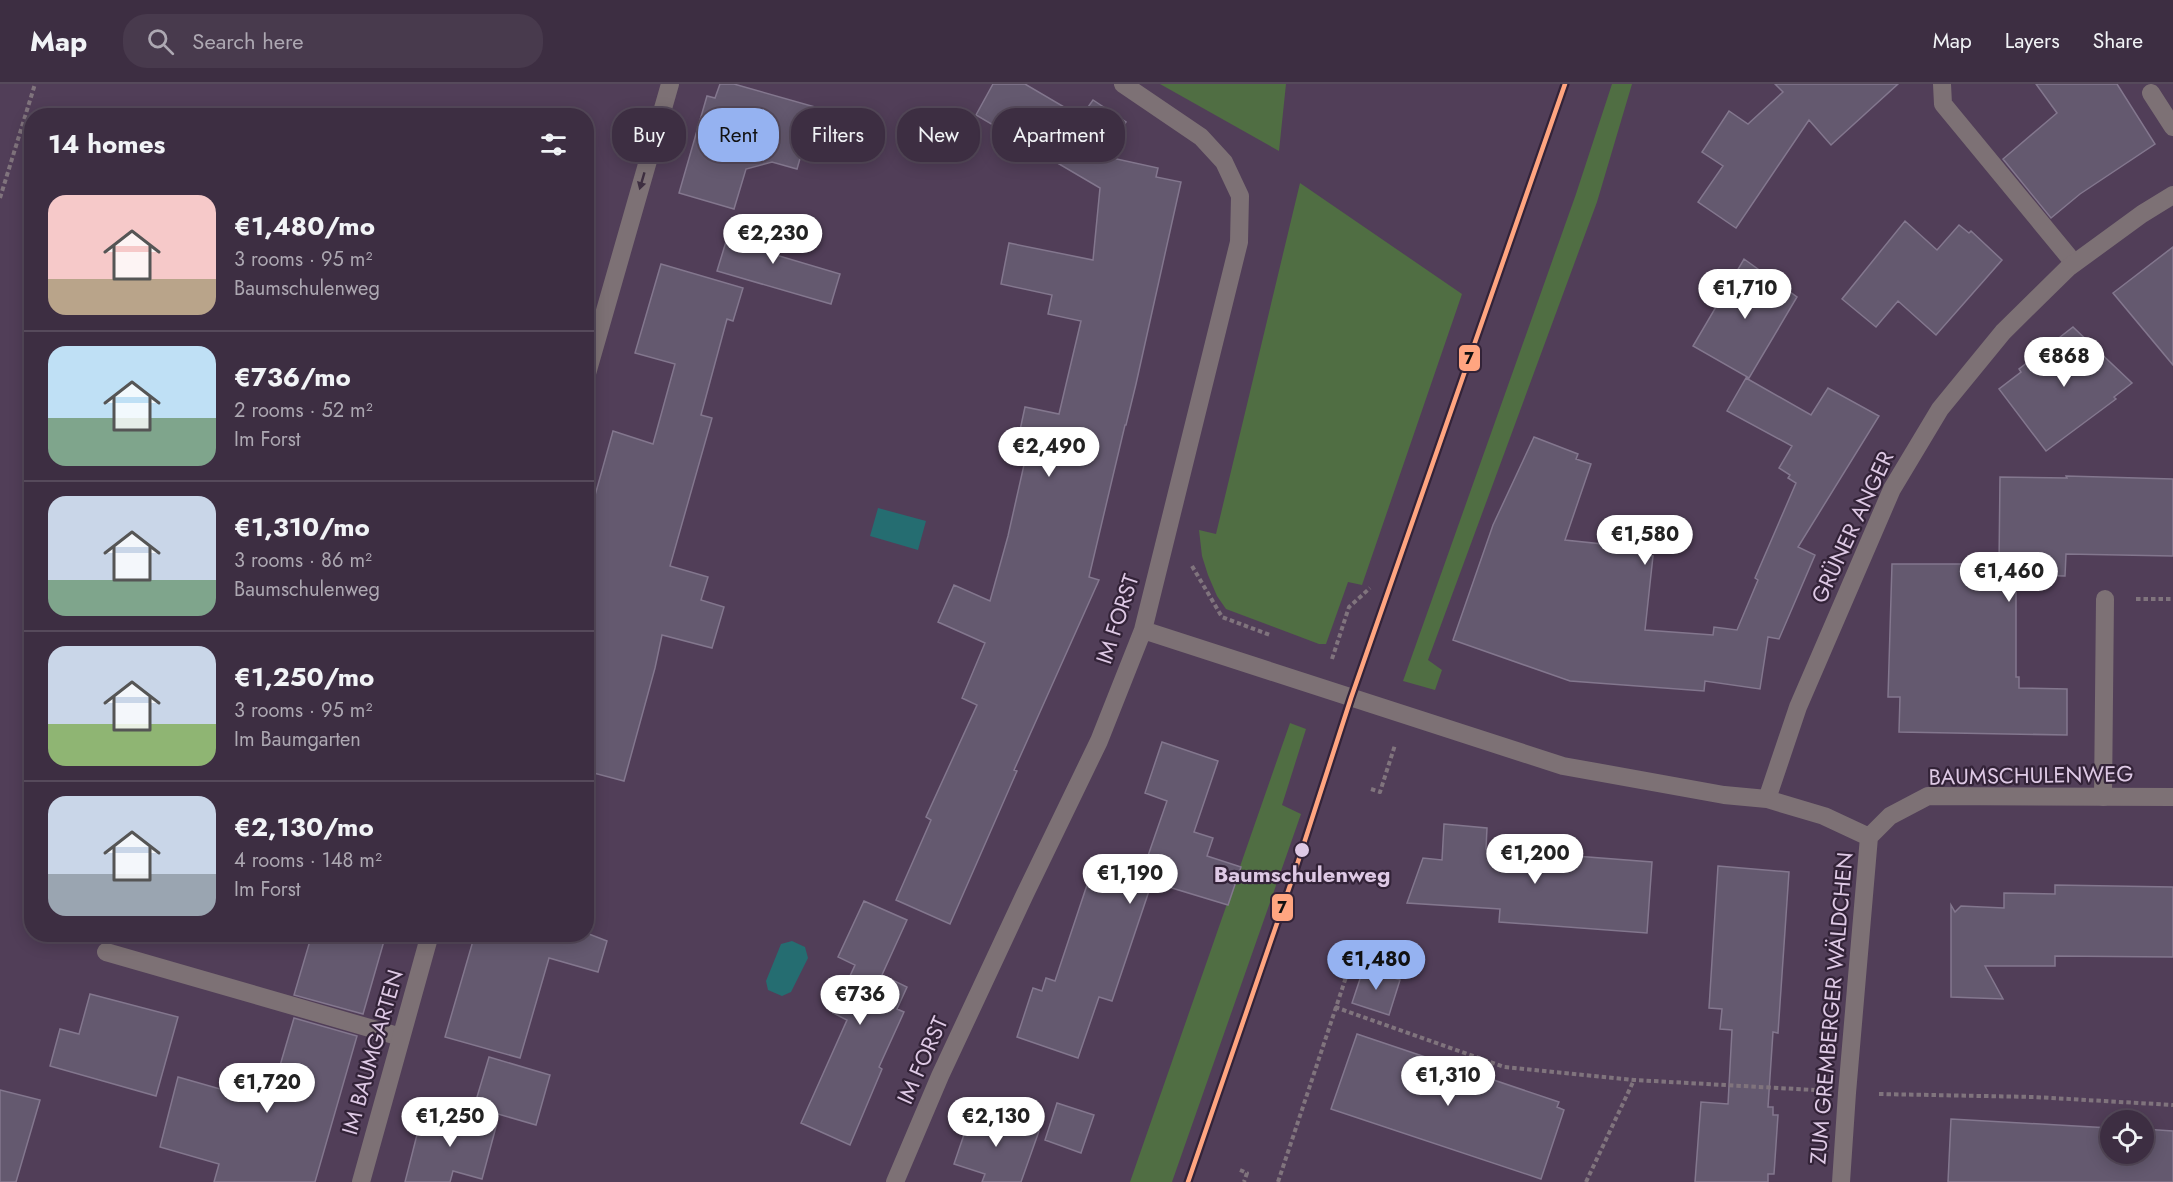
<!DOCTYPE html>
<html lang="en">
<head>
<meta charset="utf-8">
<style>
	body { margin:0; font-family:Jost,sans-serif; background:#483a4d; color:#f1f3f6; height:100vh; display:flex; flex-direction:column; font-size:22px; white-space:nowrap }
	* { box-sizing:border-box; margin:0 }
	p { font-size:20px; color:#ada8b2 }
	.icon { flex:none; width:33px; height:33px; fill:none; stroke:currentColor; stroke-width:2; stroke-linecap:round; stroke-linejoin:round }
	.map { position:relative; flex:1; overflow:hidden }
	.details { position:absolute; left:24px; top:24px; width:570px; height:834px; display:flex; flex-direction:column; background:#3d2e42; border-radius:24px; box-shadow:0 3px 15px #0003,0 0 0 2px #564a5b }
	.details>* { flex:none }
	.guide { position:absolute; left:612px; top:24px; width:570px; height:54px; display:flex; gap:12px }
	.tools { position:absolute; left:2100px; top:1026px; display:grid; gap:12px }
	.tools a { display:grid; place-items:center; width:54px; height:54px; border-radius:50%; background:#3d2e42; box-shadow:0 3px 15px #0003,0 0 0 2px #564a5b; font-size:30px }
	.price { position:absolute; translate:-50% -51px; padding:0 14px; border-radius:21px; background:#fff; color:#222; font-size:20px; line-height:39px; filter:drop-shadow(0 2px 3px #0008) }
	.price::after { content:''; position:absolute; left:50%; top:36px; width:18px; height:14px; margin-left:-9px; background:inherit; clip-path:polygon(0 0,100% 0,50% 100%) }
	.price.selected { background:#95b2f1; color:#111 }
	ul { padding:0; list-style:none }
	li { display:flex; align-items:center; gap:18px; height:150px; padding:0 24px }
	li+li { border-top:2px solid #564a5b }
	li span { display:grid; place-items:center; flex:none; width:168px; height:120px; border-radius:18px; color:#555 }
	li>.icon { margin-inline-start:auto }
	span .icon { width:72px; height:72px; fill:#fffc; stroke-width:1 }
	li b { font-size:26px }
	h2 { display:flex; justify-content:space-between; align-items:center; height:72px; padding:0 24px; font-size:26px }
	.pill { padding:0 21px; border-radius:24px; background:#3d2e42; box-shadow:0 3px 15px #0003,0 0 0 2px #564a5b; font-size:21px; line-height:54px }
	.pill.selected { background:#95b2f1; color:#111 }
	header { display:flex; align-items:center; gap:36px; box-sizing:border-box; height:84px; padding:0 30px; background:#3d2e42; border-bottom:2px solid #564a5b }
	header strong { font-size:28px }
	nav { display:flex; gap:33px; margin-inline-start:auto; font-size:21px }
	.search { width:420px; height:54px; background:#483a4d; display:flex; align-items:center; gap:15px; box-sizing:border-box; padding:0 21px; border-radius:24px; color:#ada8b2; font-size:22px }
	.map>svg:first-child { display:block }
	.green { fill:#506e43 }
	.water { fill:#256d71 }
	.building { fill:#64596f; stroke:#83778e; stroke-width:1.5 }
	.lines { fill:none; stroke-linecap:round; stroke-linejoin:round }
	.path { stroke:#80747d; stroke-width:4; stroke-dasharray:4.5 3; stroke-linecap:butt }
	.lane { stroke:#7d7175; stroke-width:18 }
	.street { stroke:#7d7175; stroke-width:18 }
	.tram-1-casing { stroke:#332338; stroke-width:9 }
	.tram-1 { stroke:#ffa580; stroke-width:4.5 }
	.oneway { fill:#3e2f41 }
	.stop-dot { fill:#dec9e5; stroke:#332338; stroke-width:2 }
	.labels { text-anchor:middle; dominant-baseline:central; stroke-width:4.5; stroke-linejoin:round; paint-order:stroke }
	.street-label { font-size:22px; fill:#dec9e5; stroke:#332338 }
	.stop-label { font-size:22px; font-weight:bold; fill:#dec9e5; stroke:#332338 }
	.line-badge { stroke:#332338; stroke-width:2 }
	.pale-badge-label { font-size:16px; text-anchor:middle; font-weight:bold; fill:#111 }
</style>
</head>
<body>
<header>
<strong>Map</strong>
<div class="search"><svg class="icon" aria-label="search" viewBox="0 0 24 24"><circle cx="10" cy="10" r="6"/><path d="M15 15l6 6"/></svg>Search here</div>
<nav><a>Map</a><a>Layers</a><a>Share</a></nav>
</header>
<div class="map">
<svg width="2173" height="1098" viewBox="0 0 2173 1098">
	<rect width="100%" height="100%" fill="#513e58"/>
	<path class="green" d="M1160 0H1286L1279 67Z
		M1612 0H1632L1597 118 1428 576 1442 586 1435 606 1403 597 1576 110Z
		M1300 99 1462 210 1362 501 1348 498 1326 560H1319L1226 525 1217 512 1208 491 1202 472 1199 446 1216 450Z
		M1290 639 1306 645 1282 721 1301 730 1172 1098H1130Z"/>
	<path class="water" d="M878 424 926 437 918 466 870 452Z
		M792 857 805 863 808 874 791 908 782 912 768 906 766 897 781 860Z"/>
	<path class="building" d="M720 0H734L815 23 797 85 772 78 746 85 734 125 679 109 707 12 715 14Z
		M993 0H1025L1081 33 1093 16 1126 38 1103 72 1158 84 1156 93 1181 98 1136 300 1126 341H1125L1089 493 1099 496 1014 686 1017 687 950 840 896 816 931 736 926 733 977 621 962 614 985 559 938 538 954 501 990 517 1008 452 1028 363 1017 360 1025 323 1059 330 1081 237 1048 230 1052 211 1001 200 1009 159 1093 176 1100 104 976 31Z
		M1775 0H1898L1831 61 1809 36 1736 144 1698 118 1723 82 1702 68 1729 27 1748 40 1783 8Z
		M2036 0H2117L2155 60 2080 110 2051 134 2003 75 2057 29Z
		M733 135 772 146 766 168 840 190 831 220 717 187Z
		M1905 137 1937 166 1959 141 1969 149 1971 147 2002 176 1936 251 1898 217 1876 243 1842 215Z
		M2173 163V281L2113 209Z
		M1744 175 1797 213 1749 294 1693 262Z
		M661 180 743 204 733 237 727 235 701 331 712 334 670 482 708 493 701 516 724 523 712 564 662 551 655 584 624 697 586 687V463L592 443 587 440 613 347 653 360 675 280 635 269Z
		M2073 243 2132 299 2114 313 2116 315 2046 367 1999 305 2021 288 2019 285Z
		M1746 294 1811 331 1828 304 1879 332 1798 463 1815 471 1779 555 1768 553 1760 605 1705 597 1704 607 1570 597 1453 556 1493 441 1534 353 1578 370 1576 375 1591 380 1565 456 1612 461 1611 466 1653 472 1645 546 1713 551 1714 543 1737 546 1758 496 1755 494 1796 399 1788 394 1790 391 1779 384 1792 362 1727 327Z
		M2066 392 2173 395V472L2066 470 2065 492 2016 491V593H2019V604L2067 605V651L1899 648 1900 613H1888L1892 480H1999L2000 393 2067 394Z
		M1162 658 1218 677 1194 748 1213 754 1207 772 1241 783 1228 821 1152 798 1112 917 1099 913 1078 974 1017 953 1033 904 1042 907 1046 894 1055 897 1092 786 1110 791 1113 780 1142 789 1167 717 1145 709Z
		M1444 740 1487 744 1486 765 1652 778 1647 849 1499 838 1500 825 1407 819 1423 774 1442 776Z
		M1718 782 1789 788 1778 949 1773 948 1768 1023H1773V1031H1778L1774 1090H1768V1098H1695L1701 1018 1728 1020 1732 946 1720 945 1722 925 1709 924Z
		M2055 801 2173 803V873L2055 872V882H1985L2003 915 1951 913V821L1955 828 1961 822 2004 824V809L2055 810Z
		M864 817 907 836 882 891 907 903 897 925 904 928 879 983 882 985 850 1061 801 1039 847 936 833 929 855 881 838 873Z
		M312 850H386L363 930 294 911Z
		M475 850H589L607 857 598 888 549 874 520 974 445 953Z
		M1364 883 1400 896 1389 931 1352 919Z
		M90 910 178 933 156 1012 50 982 60 945 79 950Z
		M294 934 357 952 315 1098H214L219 1080 160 1063 178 993 269 1019Z
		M1357 950 1559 1018 1557 1023 1564 1026 1541 1095 1331 1025Z
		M489 973 550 991 536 1041 474 1023Z
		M0 1006 40 1016 16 1098H0Z
		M1057 1019 1094 1031 1081 1069 1045 1056Z
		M973 1024 1039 1047 1021 1098H982L985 1090 954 1080Z
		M423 1027 449 1034 451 1027 497 1039 482 1095 453 1087 450 1098H405Z
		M1951 1035 2110 1044V1070H2144V1045L2173 1047V1098H1948Z"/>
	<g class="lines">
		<path class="path" d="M0 114 35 0
			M1192 482 1222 533 1270 551
			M2136 515H2173
			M1332 575 1349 523 1370 504
			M1371 705 1380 708 1395 661
			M1335 923 1504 983 1634 996 1815 1006
			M1879 1010 2034 1013 2173 1021
			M1240 1086 1247 1089 1244 1098
			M1278 1098 1357 860
			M1586 1098 1634 996"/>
		<path class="lane" d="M1942 0 1943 20 2074 179
			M2151 9 2173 43
			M2103 713 2105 515
			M106 868 401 953"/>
		<path class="street" d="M586 293 670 0
			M1143 546 1563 682 1724 711 1767 715 1824 732 1869 753
			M1767 715 1798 623 1892 405 1940 325 2003 248 2068 184 2142 130 2173 111
			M1869 753 1890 732 1928 712 2173 713
			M361 1098 430 850
			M895 1098 940 992 1025 810 1099 657 1143 546 1239 158 1240 112 1224 78 1201 53 1123 0
			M1841 1098 1847 1009 1869 753"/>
		<defs>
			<path id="tram-1" d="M1188 1098 1296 784 1351 614 1565 0"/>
		</defs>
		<use href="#tram-1" class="tram-1-casing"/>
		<use href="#tram-1" class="tram-1"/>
	</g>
	<defs><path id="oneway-solid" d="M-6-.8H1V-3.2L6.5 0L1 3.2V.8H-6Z" transform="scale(1.5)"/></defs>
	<use class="oneway" href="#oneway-solid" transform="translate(642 97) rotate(106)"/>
	<circle class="stop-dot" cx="1302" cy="766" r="8"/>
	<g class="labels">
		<g class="street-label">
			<text transform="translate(1852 443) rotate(-65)">GRÜNER ANGER</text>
			<text transform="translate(1117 535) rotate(-72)">IM FORST</text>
			<text transform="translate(2031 691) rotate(-1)">BAUMSCHULENWEG</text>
			<text transform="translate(1831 924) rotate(-85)">ZUM GREMBERGER WÄLDCHEN</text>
			<text transform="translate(372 968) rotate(-74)">IM BAUMGARTEN</text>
			<text transform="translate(922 976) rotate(-66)">IM FORST</text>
		</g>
		<g class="stop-label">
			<text x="1302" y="790">Baumschulenweg</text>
		</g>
	</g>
	<g class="line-badge">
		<rect x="1458" y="260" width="23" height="28" rx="6" fill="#ffa580"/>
		<rect x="1271" y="809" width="23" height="29" rx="6" fill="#ffa580"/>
	</g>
	<g class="pale-badge-label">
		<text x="1469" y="280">7</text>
		<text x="1282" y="829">7</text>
	</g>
</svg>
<div class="tools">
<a><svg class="icon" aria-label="locate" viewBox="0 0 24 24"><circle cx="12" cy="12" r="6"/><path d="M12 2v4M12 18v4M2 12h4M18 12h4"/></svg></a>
</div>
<b class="price" style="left:773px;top:181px">€2,230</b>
<b class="price" style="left:1745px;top:236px">€1,710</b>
<b class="price" style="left:2064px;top:304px">€868</b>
<b class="price" style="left:1049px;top:394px">€2,490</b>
<b class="price" style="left:1645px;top:482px">€1,580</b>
<b class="price" style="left:2009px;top:519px">€1,460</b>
<b class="price" style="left:1535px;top:801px">€1,200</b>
<b class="price" style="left:1130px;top:821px">€1,190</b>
<b class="price selected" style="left:1376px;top:907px">€1,480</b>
<b class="price" style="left:860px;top:942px">€736</b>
<b class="price" style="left:1448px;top:1023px">€1,310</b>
<b class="price" style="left:267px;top:1030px">€1,720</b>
<b class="price" style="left:450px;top:1064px">€1,250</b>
<b class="price" style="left:996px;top:1064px">€2,130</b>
<div class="guide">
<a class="pill">Buy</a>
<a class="pill selected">Rent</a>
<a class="pill">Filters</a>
<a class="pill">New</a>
<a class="pill">Apartment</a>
</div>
<section class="details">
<h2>14 homes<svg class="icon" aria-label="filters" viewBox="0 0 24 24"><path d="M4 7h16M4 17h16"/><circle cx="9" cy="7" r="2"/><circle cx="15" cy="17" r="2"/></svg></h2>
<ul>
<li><span style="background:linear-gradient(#f6c9c9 70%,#b9a48a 0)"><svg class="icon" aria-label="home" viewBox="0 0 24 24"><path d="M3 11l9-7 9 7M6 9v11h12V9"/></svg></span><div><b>€1,480/mo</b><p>3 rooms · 95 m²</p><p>Baumschulenweg</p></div></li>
<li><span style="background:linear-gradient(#bfe0f5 60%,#7fa58c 0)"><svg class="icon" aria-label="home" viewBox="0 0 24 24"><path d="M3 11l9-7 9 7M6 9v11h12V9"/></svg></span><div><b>€736/mo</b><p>2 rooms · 52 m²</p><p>Im Forst</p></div></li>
<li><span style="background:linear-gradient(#c9d6e8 70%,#7fa58c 0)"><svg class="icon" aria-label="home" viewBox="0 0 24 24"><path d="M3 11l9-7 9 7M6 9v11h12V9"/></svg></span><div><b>€1,310/mo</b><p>3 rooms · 86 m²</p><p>Baumschulenweg</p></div></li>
<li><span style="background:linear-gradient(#c9d6e8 65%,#8fb573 0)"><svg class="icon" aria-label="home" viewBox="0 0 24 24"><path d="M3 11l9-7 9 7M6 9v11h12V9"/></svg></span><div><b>€1,250/mo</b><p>3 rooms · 95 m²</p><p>Im Baumgarten</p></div></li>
<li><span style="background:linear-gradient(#c9d6e8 65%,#9aa5b1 0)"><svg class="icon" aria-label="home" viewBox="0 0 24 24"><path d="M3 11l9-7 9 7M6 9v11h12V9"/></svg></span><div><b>€2,130/mo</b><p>4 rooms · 148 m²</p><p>Im Forst</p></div></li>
</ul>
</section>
</div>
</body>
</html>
